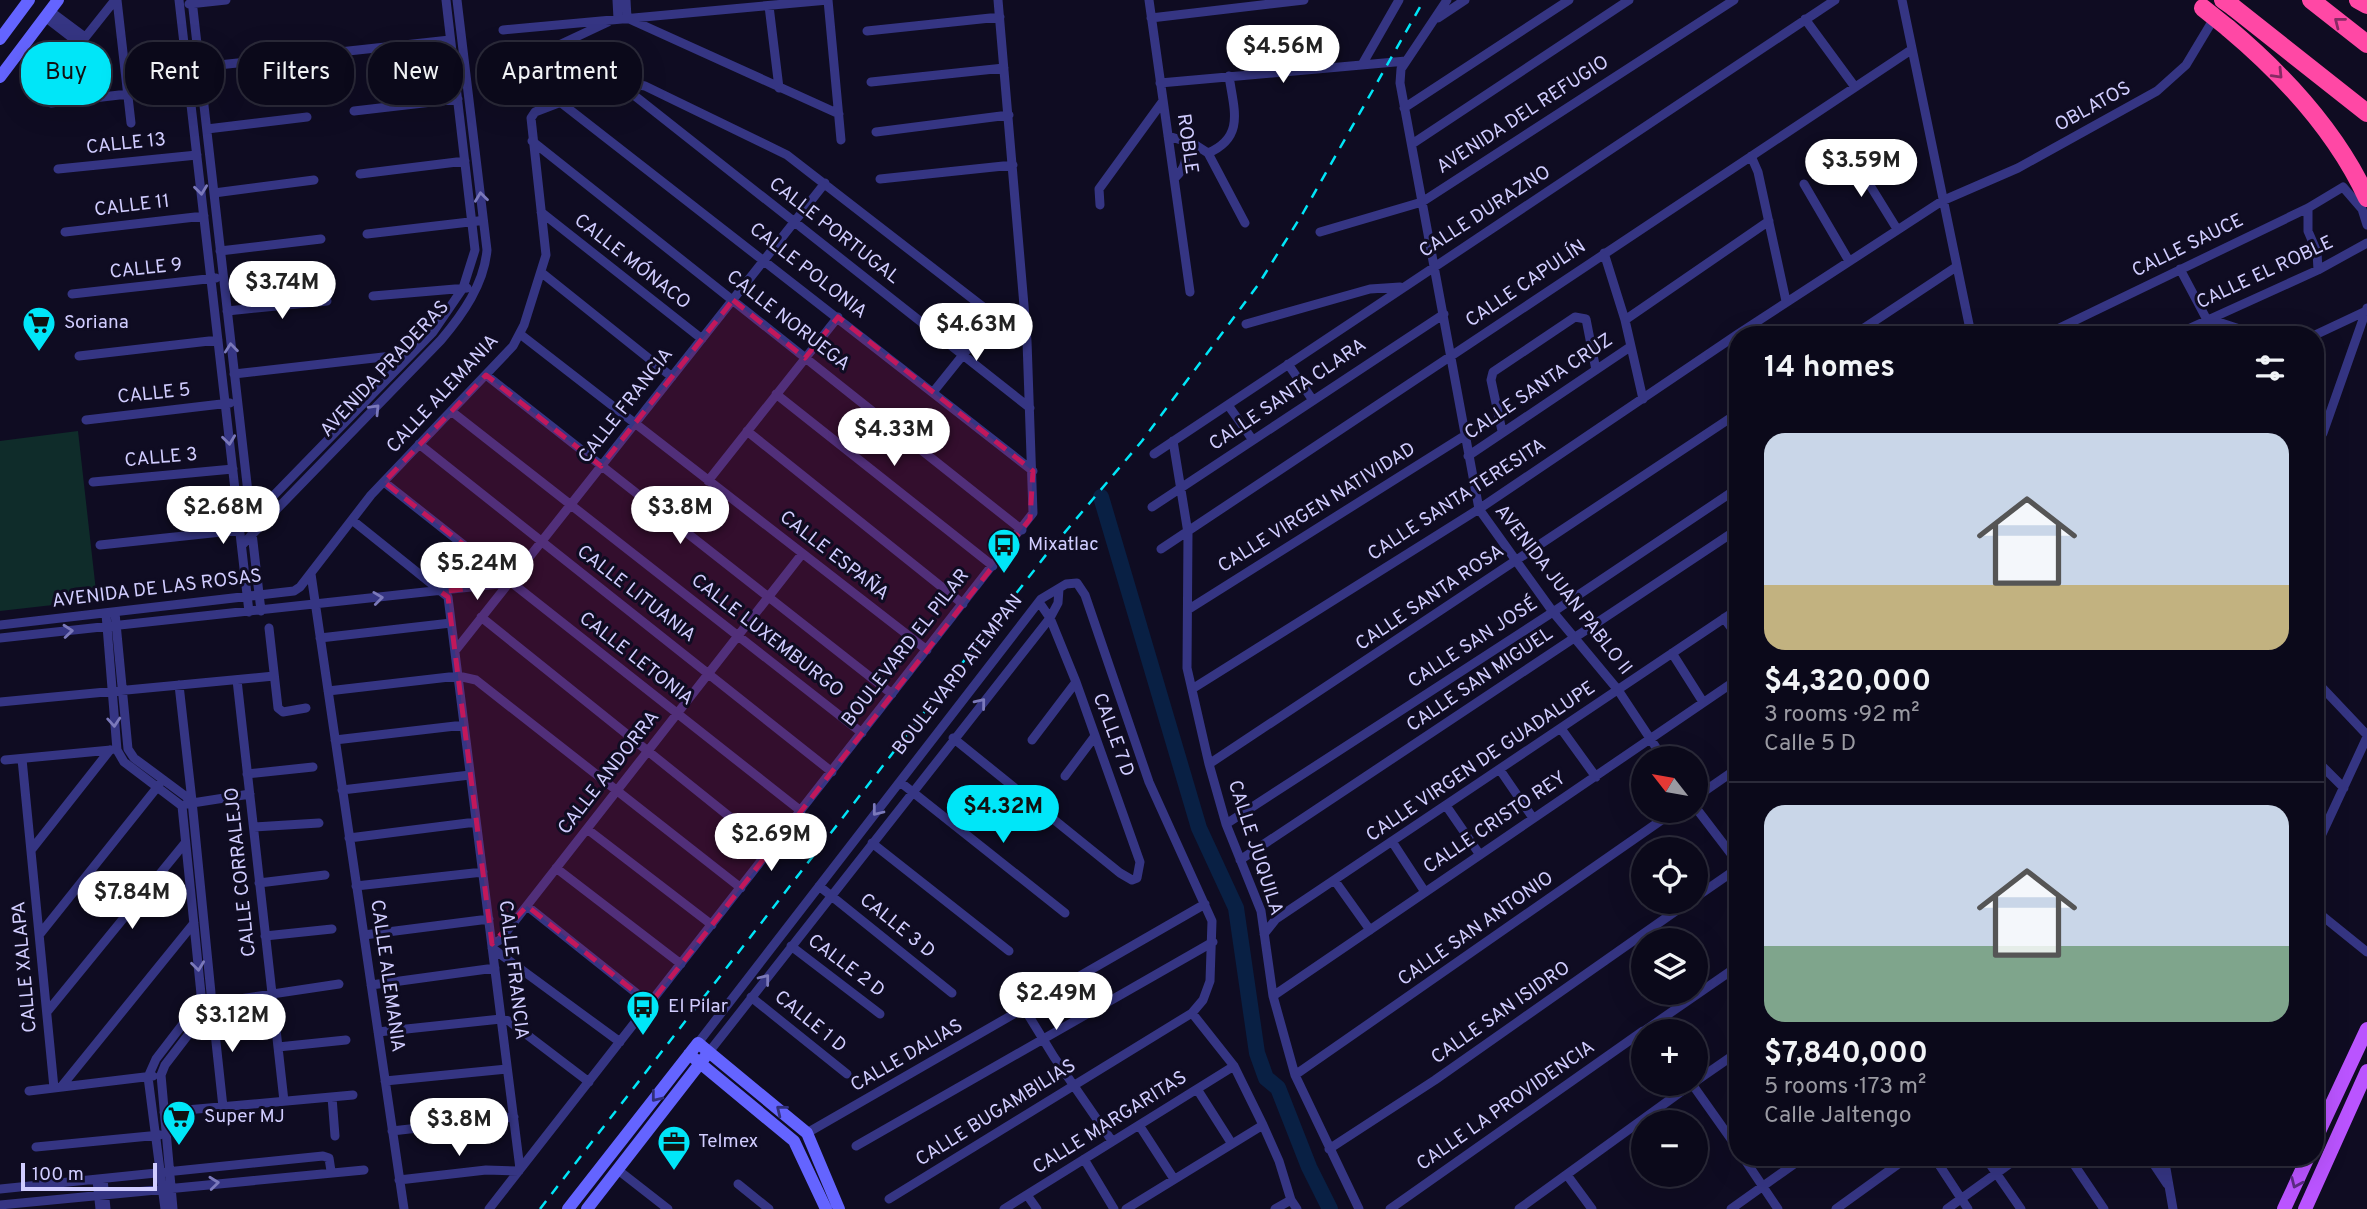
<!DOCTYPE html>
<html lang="en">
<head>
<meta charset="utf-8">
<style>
	body { margin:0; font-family:Overpass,sans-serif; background:#191727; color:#f1f3f6; height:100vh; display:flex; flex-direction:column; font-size:26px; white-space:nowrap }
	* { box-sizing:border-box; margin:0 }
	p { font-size:23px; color:#9a9aa2 }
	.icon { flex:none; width:38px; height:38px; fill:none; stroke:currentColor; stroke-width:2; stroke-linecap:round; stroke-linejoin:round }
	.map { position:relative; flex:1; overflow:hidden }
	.sheet { position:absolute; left:1729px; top:326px; width:595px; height:840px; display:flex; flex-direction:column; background:#0b091a; border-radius:28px; box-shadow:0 7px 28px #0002,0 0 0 2px #2b2a39 }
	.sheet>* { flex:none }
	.guide { position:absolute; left:21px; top:42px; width:665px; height:63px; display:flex; gap:14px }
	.needle { width:46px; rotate:301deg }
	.buttons { position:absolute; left:1631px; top:746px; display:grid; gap:14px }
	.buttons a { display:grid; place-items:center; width:77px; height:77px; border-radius:50%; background:#0b091a; box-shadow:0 7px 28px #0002,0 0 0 2px #2b2a39; font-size:35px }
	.scale { position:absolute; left:21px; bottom:18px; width:136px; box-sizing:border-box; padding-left:7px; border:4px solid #d1cdff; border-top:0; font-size:19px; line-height:24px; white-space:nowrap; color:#d1cdff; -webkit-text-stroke:5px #0f0c22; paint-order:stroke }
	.price { position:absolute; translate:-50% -60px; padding:0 16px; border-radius:24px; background:#fff; color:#222; font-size:23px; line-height:46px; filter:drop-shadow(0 2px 4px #0008) }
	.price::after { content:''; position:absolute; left:50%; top:42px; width:21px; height:16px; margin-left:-10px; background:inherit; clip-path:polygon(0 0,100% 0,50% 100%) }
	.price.on { background:#00e6f8; color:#111 }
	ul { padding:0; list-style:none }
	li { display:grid; align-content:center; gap:14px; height:371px; padding:0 35px }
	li+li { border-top:2px solid #2b2a39 }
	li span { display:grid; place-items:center; height:217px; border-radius:21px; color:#555 }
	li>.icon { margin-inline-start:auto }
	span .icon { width:126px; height:126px; fill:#fffc; stroke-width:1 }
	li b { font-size:30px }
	h2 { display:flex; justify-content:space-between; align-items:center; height:84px; padding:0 35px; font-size:30px }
	.tag { padding:0 24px; border-radius:28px; background:#0b091a; box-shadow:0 7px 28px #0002,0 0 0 2px #2b2a39; font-size:24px; line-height:63px }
	.tag.on { background:#00e6f8; color:#111 }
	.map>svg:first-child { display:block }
	.green { fill:#0f2c2a }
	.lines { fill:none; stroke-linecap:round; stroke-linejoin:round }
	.river { stroke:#092044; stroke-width:16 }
	.street { stroke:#353583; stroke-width:9 }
	.secondary { stroke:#6464ff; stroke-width:12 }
	.primary { stroke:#ba54ff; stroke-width:14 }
	.highway { stroke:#ff48a5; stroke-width:18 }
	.rail { stroke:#00e6f8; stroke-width:2.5; stroke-dasharray:10 9; stroke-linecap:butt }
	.highway-bridge { stroke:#ff48a5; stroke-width:18 }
	.oneway { stroke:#872a64 }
	.oneway2 { stroke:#7b79bb }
	.oneway3 { stroke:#312f7a }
	.oneway4 { stroke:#5c2c85 }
	.marked { fill:#c2185b; fill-opacity:0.2; stroke:#c2185b; stroke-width:5; stroke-dasharray:14 9; stroke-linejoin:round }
	.labels { text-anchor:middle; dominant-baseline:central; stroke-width:6; stroke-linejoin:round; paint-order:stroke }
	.street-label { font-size:19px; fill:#d1cdff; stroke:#0f0c22 }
	.poi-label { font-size:19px; fill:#d1cdff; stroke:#0f0c22; text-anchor:start }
</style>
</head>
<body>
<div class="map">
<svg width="2367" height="1209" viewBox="0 0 2367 1209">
	<rect width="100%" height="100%" fill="#0f0c22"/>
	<path class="green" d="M78 431 97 600 0 611V441Z"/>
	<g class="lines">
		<path class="river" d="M1101 497 1199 828 1236 908 1257 1053 1266 1078 1278 1088 1309 1167 1330 1209"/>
		<path class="street" d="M117 0 131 123
			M179 0 249 612
			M192 0 251 519
			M617 0 618 19
			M626 0 627 18 839 114
			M828 0 841 140
			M1149 0 1190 292
			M1447 0 1401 69 1400 83 1479 509 1553 612 1618 690 1663 758
			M1902 0 1971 334
			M189 4 226 0
			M769 6 779 88
			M50 11 85 37
			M45 17 80 44
			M1151 18 1304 0
			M1438 18 1465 0
			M1805 19 1855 87
			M503 30 828 0
			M867 31 1000 17
			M1363 63 1399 0
			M200 67 450 40
			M508 69 608 22
			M616 81 1030 408
			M871 82 1004 68
			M1160 83 1406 61
			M86 98 80 44 115 0
			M560 102 1033 471
			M51 103 128 94
			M1404 108 1569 0
			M354 111 458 99
			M207 129 307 117
			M876 132 1009 115
			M1168 136 1194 144 1208 153 1245 223
			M532 141 1022 530
			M1412 144 1629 0
			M1208 153C1245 137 1234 110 1229 76
			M1850 153 1897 229
			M1751 156 1758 172 1786 301
			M58 169 197 155
			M360 174 465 161
			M880 179 1013 165
			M1174 179C1187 167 1187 158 1184 141
			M1804 184 1849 261
			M214 193 314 180
			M1100 205 1099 189 1163 101
			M2308 208V231L2317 252 2318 270
			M541 212 702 339
			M65 232 204 216
			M1320 232 1422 202 1734 0
			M367 234 478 221
			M220 251 321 239
			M1604 253 1625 320 1643 399
			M2180 269 2206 318 2255 334
			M542 273 672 377
			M72 294 216 278
			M373 296 467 288
			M227 311 327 301
			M1625 320 1769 221
			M1246 324 1370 289 1400 287
			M2191 328 2245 330
			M520 334 927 650
			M1738 334 1942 201 2018 168 2157 91 2186 65 2216 15
			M1855 334 1956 267
			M2047 334 2308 208 2343 187 2362 209 2367 225
			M2177 334 2318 270 2367 243
			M2315 335 2366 311
			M79 356 218 340
			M1288 364 1312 399
			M234 374 392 356
			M486 375 892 694
			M934 391 995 315
			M776 394 993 566
			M1228 405 1252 439
			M451 411 862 733
			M86 420 230 403
			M747 431 963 604
			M1502 431 1491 380 1493 372 1575 317 1586 319 1596 370
			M1173 441 1188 533 1187 668 1209 764 1226 824 1261 911 1273 996 1295 1075 1359 1209
			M419 444 832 772
			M2315 444 2323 433 2367 308
			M1154 454 1835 0
			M1468 456 1630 347
			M708 481 838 317
			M93 482 233 469
			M384 482 801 811
			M1152 507 1444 314
			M352 520 448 597 520 1169
			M252 533 261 611
			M100 545 240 530 433 332 463 288 475 250 446 0
			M242 545 441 340C463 314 484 284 487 250L457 0
			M1161 549 1911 50
			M311 574 404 1209
			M1189 609 1464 436
			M115 613 128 749 134 758 192 801 211 993V1005L165 1065 161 1075 173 1209
			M106 614 117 750 124 762 182 806 201 994 199 1003 156 1059 148 1077 165 1209
			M481 617 771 850
			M1724 618 1738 637
			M0 625 259 595 294 591 300 587 371 495 513 346 524 325 546 255 531 118 535 112 616 81 645 86 787 155 1027 341
			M269 628 278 708 283 712 306 708
			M0 638 508 583
			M320 638 451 623
			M455 651 825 183
			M1672 653 1703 702
			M237 680 284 1101
			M2315 680 2367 735
			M179 685 192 801
			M1192 689 1479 509 1738 334
			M328 691 458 676 476 680 741 888
			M0 702 274 676
			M1562 730 1596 777
			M953 738 1120 873 1132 880 1137 878 1140 862 1076 682 1050 618 1039 602
			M335 740 464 725
			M1032 740 1076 682
			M22 759 54 1088
			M2315 759 2344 788
			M5 760 111 750
			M1209 764 1738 413
			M1500 770 1533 818
			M247 774 313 767
			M1065 776 1095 736
			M900 782 1065 913
			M342 790 470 775
			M1696 797 1738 768
			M186 804 250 794
			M1447 807 1480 855
			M1696 808 1738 863
			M1226 824 1553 612 1738 488
			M254 827 319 823
			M587 829 712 925
			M349 838 476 822
			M872 843 1009 951
			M1393 843 1425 892
			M32 849 110 750
			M2315 849 2367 737
			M1240 860 1738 529
			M556 868 681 964
			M1335 881 1370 930
			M259 883 325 875
			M356 886 483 872
			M819 886 952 993
			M1696 897 1738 868
			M527 906 650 1004
			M2315 910 2367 952
			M40 934 159 785
			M1264 934 1276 919 1738 609
			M364 935 489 919
			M265 936 332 929
			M492 944 500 940 802 554
			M791 946 880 1014
			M492 948 620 1042
			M371 985 495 968
			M1273 996 1738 679
			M751 997 847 1074
			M206 1004 339 984
			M212 1005 223 1107
			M1024 1008 1054 1057 1112 1141
			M47 1012 185 843
			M1192 1013 1234 1066 1263 1125 1279 1161 1291 1200 1297 1209
			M1644 1031 1738 966
			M378 1032 501 1019 509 1021 589 1082
			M698 1043 1041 599 1066 584 1077 583 1085 595 1149 782 1212 921 1210 981 1203 1000 1192 1013 889 1199
			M278 1047 346 1040
			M709 1052 1050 618 1058 603 1059 589
			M1295 1075 1676 810
			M385 1081 507 1069
			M1696 1081 1738 1052
			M1692 1084 1738 1149
			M61 1087 194 923
			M1197 1089 1232 1144
			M29 1091 153 1076
			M332 1097 335 1136
			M164 1112 353 1095
			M1139 1125 1174 1179
			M392 1131 514 1117
			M807 1133 1205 904
			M856 1146 1213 942
			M36 1147 160 1135
			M1329 1149 1435 1080 1690 901
			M1743 1157 1778 1209
			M1934 1157 1968 1209
			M1985 1157 2021 1209
			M2069 1157 2104 1209
			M2149 1157 2167 1184
			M2164 1157 2173 1209
			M1084 1159 1114 1209
			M618 1170 668 1209
			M1567 1175 1592 1209
			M103 1179 106 1209
			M97 1180 100 1209
			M399 1180 486 1170 519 1171
			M738 1184 769 1209
			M0 1189 323 1156 329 1158 331 1171
			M1027 1195 1037 1209
			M0 1205 364 1170
			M489 1209 1033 513 1027 341 998 0
			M1004 1209 1234 1066
			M1126 1209 1263 1125
			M1275 1209 1291 1200
			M1390 1209 1643 1031
			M1519 1209 1693 1083
			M1731 1209 1804 1157
			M1836 1209 1908 1157
			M1947 1209 2019 1157"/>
		<path class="secondary" d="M0 39 29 0
			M0 77 58 0
			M689 1054 794 1141 826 1209
			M568 1209 698 1043 807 1133 839 1209
			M587 1209 705 1057"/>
		<path class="primary" d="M2315 1140 2367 1029
			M2284 1209 2308 1157
			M2305 1209 2367 1071"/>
		<path class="highway" d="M2311 0 2367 44
			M2358 0 2367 5
			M2233 7 2367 113
			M2228 28C2284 75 2336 131 2367 198"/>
		<path class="rail" d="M540 1209 1049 551 1142 441 1258 285 1303 213 1424 0"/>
		<path class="highway-bridge" d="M2223 0 2233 7
			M2203 8 2228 28"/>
	</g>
	<defs><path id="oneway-chevron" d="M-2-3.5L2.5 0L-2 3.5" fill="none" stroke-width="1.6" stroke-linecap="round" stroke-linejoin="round" transform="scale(1.75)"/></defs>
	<g class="oneway">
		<use href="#oneway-chevron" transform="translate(2339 22) rotate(-142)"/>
		<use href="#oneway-chevron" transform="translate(2278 74) rotate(46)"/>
	</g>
	<g class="oneway2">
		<use href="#oneway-chevron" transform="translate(201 190) rotate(83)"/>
		<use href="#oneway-chevron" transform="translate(481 197) rotate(-97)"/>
		<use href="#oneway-chevron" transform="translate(231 348) rotate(-96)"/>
		<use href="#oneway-chevron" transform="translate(375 409) rotate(-46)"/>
		<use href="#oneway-chevron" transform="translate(229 440) rotate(83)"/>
		<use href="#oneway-chevron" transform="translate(378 598) rotate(-7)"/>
		<use href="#oneway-chevron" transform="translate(68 631) rotate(-5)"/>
		<use href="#oneway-chevron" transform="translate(981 703) rotate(-51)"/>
		<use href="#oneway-chevron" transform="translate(114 722) rotate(86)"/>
		<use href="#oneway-chevron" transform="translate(877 811) rotate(128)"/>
		<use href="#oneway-chevron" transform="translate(198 966) rotate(83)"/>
		<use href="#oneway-chevron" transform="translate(765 979) rotate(-52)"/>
		<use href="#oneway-chevron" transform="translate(214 1183) rotate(-6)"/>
	</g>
	<g class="oneway3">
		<use href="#oneway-chevron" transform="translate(656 1097) rotate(128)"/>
		<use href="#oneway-chevron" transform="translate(781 1110) rotate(-141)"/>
	</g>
	<use class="oneway4" href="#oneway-chevron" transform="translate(2296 1183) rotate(114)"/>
	<path class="marked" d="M733 300 805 358 838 317 1033 471 1030 519 650 1004 527 906 492 944 448 597 441 592 511 582 384 482 486 375 601 466Z"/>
	<defs>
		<symbol id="supermarket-pin" viewBox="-11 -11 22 30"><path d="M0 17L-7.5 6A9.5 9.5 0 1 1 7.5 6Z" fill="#00e6f8" stroke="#0f0c22"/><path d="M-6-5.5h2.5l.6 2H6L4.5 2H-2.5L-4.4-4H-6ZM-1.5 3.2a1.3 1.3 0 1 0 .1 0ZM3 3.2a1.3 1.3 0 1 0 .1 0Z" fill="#111"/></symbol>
		<symbol id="bus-pin" viewBox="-11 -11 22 30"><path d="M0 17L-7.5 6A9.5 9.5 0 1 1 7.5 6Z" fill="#00e6f8" stroke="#0f0c22"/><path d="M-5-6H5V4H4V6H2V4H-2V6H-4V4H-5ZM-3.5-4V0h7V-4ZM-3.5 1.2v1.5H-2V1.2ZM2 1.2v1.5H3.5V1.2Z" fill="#111"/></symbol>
		<symbol id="office-pin" viewBox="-11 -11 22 30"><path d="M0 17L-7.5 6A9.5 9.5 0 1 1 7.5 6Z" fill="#00e6f8" stroke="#0f0c22"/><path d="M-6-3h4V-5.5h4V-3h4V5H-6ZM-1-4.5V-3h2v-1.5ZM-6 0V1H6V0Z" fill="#111"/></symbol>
	</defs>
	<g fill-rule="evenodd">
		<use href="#supermarket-pin" x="20" y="304" width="38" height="52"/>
		<use href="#bus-pin" x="985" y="526" width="38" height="52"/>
		<use href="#bus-pin" x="624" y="988" width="38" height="52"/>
		<use href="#supermarket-pin" x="160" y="1098" width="38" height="52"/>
		<use href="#office-pin" x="655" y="1123" width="38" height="52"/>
	</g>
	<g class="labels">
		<g class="street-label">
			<text transform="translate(2093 107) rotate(-29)">OBLATOS</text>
			<text transform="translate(1523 115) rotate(-33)">AVENIDA DEL REFUGIO</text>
			<text transform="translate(126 144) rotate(-6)">CALLE 13</text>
			<text transform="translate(1187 144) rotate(82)">ROBLE</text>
			<text transform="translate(132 206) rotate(-7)">CALLE 11</text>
			<text transform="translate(1485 212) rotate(-33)">CALLE DURAZNO</text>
			<text transform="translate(834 231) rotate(38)">CALLE PORTUGAL</text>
			<text transform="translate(2188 246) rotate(-26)">CALLE SAUCE</text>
			<text transform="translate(632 262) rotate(38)">CALLE MÓNACO</text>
			<text transform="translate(146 269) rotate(-6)">CALLE 9</text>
			<text transform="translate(808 271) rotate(38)">CALLE POLONIA</text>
			<text transform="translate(2265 273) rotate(-25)">CALLE EL ROBLE</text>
			<text transform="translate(1526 284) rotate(-34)">CALLE CAPULÍN</text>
			<text transform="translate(788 321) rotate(38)">CALLE NORUEGA</text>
			<text transform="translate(385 369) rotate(-47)">AVENIDA PRADERAS</text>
			<text transform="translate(1539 387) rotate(-34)">CALLE SANTA CRUZ</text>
			<text transform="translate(154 394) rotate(-6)">CALLE 5</text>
			<text transform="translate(443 394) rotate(-47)">CALLE ALEMANIA</text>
			<text transform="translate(1288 395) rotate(-34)">CALLE SANTA CLARA</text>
			<text transform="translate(626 406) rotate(-52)">CALLE FRANCIA</text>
			<text transform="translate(161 458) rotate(-5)">CALLE 3</text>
			<text transform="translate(1457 500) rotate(-33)">CALLE SANTA TERESITA</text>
			<text transform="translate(1317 508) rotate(-32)">CALLE VIRGEN NATIVIDAD</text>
			<text transform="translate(834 556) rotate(38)">CALLE ESPAÑA</text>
			<text transform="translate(157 589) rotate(-7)">AVENIDA DE LAS ROSAS</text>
			<text transform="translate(1563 590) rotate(52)">AVENIDA JUAN PABLO II</text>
			<text transform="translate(636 594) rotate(38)">CALLE LITUANIA</text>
			<text transform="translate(1430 598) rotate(-34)">CALLE SANTA ROSA</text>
			<text transform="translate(767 636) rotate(38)">CALLE LUXEMBURGO</text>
			<text transform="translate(1473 643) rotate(-33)">CALLE SAN JOSÉ</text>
			<text transform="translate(906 648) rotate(-52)">BOULEVARD EL PILAR</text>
			<text transform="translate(636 659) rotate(38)">CALLE LETONIA</text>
			<text transform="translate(958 675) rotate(-52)">BOULEVARD ATEMPAN</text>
			<text transform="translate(1480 680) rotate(-34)">CALLE SAN MIGUEL</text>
			<text transform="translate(1113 735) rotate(70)">CALLE 7 D</text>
			<text transform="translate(1481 762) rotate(-34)">CALLE VIRGEN DE GUADALUPE</text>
			<text transform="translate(609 773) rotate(-52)">CALLE ANDORRA</text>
			<text transform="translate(1495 823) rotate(-34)">CALLE CRISTO REY</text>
			<text transform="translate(1255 848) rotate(72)">CALLE JUQUILA</text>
			<text transform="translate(241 872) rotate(-96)">CALLE CORRALEJO</text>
			<text transform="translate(897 926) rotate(39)">CALLE 3 D</text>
			<text transform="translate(1476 929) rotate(-35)">CALLE SAN ANTONIO</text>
			<text transform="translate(846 966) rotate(37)">CALLE 2 D</text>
			<text transform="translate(25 967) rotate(-95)">CALLE XALAPA</text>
			<text transform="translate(513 970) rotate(83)">CALLE FRANCIA</text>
			<text transform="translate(387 976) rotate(82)">CALLE ALEMANIA</text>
			<text transform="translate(1501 1013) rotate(-35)">CALLE SAN ISIDRO</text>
			<text transform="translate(810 1022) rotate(39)">CALLE 1 D</text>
			<text transform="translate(907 1056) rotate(-30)">CALLE DALIAS</text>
			<text transform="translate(1506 1106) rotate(-35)">CALLE LA PROVIDENCIA</text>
			<text transform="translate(996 1113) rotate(-32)">CALLE BUGAMBILIAS</text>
			<text transform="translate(1110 1123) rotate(-32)">CALLE MARGARITAS</text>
		</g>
		<g class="poi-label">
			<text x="64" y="323">Soriana</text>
			<text x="1028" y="545">Mixatlac</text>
			<text x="668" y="1007">El Pilar</text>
			<text x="204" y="1117">Super MJ</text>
			<text x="698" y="1142">Telmex</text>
		</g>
	</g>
</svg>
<div class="buttons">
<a><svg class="needle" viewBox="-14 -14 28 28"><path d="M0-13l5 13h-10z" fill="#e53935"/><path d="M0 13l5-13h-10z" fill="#9a9aa2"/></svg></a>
<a><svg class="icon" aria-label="locate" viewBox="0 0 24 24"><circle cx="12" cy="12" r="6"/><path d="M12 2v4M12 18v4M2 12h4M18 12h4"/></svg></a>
<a><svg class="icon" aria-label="layers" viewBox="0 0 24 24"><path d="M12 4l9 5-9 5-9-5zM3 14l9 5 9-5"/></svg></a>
<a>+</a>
<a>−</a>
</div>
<div class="scale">100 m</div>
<b class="price" style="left:1283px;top:85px">$4.56M</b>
<b class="price" style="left:1861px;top:199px">$3.59M</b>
<b class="price" style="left:282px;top:321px">$3.74M</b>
<b class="price" style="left:976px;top:363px">$4.63M</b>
<b class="price" style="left:894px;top:468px">$4.33M</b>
<b class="price" style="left:223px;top:546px">$2.68M</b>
<b class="price" style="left:680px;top:546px">$3.8M</b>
<b class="price" style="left:477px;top:602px">$5.24M</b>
<b class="price on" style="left:1003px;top:845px">$4.32M</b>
<b class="price" style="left:771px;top:873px">$2.69M</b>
<b class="price" style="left:132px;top:931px">$7.84M</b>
<b class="price" style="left:1056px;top:1032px">$2.49M</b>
<b class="price" style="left:232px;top:1054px">$3.12M</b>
<b class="price" style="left:459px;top:1158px">$3.8M</b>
<div class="guide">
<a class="tag on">Buy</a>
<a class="tag">Rent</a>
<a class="tag">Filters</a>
<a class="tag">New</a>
<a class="tag">Apartment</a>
</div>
<section class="sheet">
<h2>14 homes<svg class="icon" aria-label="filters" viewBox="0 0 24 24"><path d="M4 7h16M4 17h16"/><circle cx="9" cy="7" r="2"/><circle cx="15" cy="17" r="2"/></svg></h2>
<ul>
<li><span style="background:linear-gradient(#c9d6e8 70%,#c2b280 0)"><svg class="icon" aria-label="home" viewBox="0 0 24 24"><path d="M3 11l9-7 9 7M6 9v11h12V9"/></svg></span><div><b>$4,320,000</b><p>3 rooms · 92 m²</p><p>Calle 5 D</p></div></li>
<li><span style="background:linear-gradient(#c9d6e8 65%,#7fa58c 0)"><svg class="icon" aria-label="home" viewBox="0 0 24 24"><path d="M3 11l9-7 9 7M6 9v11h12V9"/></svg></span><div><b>$7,840,000</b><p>5 rooms · 173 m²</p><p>Calle Jaltengo</p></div></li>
</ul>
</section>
</div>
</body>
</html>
